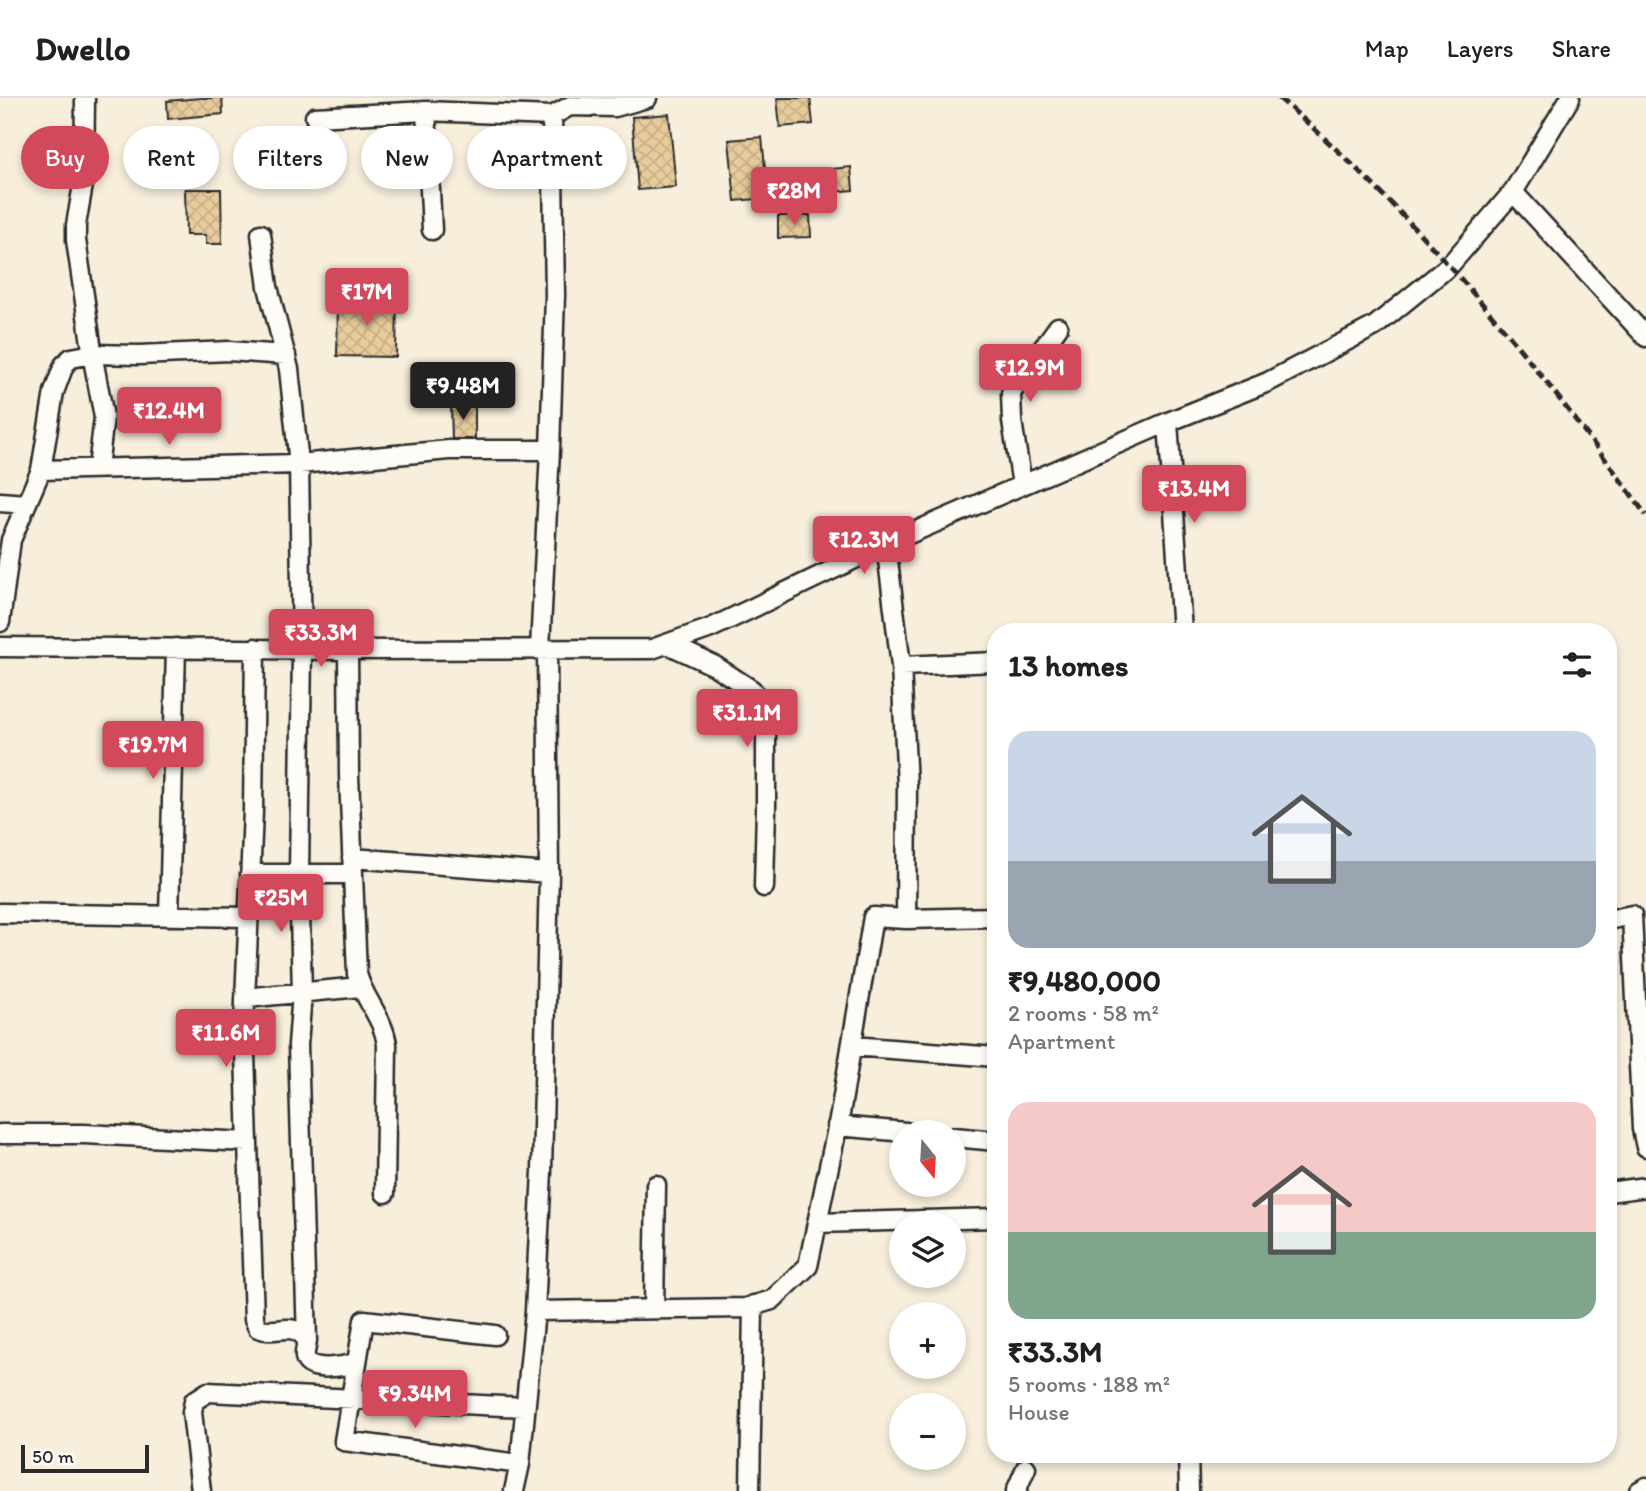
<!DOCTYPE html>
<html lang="en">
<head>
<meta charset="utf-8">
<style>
	body { margin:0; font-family:Itim,sans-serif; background:#f6f6f6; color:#202124; height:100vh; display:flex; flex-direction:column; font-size:26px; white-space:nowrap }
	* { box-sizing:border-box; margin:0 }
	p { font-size:23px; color:#757577 }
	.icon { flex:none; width:38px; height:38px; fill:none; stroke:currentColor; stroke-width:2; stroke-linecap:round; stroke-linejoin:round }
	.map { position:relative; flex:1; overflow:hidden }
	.side { position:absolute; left:987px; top:525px; width:630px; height:840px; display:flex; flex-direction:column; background:#fff; border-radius:28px; box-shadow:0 4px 10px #0003 }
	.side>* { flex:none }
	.top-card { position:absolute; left:21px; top:28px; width:665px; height:63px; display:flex; gap:14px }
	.needle { width:46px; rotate:162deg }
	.buttons { position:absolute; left:889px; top:1022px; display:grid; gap:14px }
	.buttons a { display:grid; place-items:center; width:77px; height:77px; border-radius:50%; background:#fff; box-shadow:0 4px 10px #0003; font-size:35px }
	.scale { position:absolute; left:21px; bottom:18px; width:128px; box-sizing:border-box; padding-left:7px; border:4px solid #2b2b2b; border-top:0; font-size:19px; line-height:24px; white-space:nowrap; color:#2b2b2b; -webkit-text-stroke:5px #fdfcf7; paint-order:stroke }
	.price { position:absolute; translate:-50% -60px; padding:0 16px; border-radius:7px; background:#d1495b; color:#fff; font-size:23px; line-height:46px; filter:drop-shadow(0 2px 4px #0008) }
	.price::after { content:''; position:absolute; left:50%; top:42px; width:21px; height:16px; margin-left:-10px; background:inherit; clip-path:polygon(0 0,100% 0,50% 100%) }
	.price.active { background:#222; color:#fff }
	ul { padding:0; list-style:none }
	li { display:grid; align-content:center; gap:14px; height:371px; padding:0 21px }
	li span { display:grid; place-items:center; height:217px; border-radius:21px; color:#555 }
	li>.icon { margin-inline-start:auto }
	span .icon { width:126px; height:126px; fill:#fffc; stroke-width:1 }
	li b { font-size:30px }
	h2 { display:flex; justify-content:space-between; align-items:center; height:84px; padding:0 21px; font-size:30px }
	.tag { padding:0 24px; border-radius:32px; background:#fff; box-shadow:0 4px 10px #0003; font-size:24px; line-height:63px }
	.tag.active { background:#d1495b; color:#fff }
	header { display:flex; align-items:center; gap:42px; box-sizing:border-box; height:98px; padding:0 35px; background:#fff; border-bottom:2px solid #e0e0e0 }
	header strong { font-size:33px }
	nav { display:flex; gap:38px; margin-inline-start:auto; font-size:24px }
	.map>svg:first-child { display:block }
	.building { fill:url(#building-cross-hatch); stroke:#2b2b2b; stroke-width:2 }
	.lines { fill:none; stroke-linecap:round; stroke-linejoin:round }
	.minor-casing { stroke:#2b2b2b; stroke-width:23 }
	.minor { stroke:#fdfcf7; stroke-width:18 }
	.rail { stroke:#2b2b2b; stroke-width:5; stroke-dasharray:10 5; stroke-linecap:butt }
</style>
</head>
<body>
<header>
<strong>Dwello</strong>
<nav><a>Map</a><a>Layers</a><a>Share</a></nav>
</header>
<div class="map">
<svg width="1646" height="1393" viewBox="0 0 1646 1393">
	<defs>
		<pattern id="building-cross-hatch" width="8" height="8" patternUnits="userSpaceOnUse" patternTransform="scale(1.75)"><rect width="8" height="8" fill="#e8cc9c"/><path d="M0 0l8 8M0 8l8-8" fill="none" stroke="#c7af87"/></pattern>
	</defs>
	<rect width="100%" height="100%" fill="#f7eedc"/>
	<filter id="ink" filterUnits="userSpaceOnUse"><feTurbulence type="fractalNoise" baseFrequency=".0143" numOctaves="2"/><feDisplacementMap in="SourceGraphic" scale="14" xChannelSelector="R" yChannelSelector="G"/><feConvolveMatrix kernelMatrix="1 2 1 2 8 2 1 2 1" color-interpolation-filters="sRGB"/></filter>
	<g filter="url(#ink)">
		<path class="building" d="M200 0H222L223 16 168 21 167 3Z
			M777 0H810L813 26 780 29Z
			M669 16 676 89 638 92 632 19Z
			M762 39 768 100 735 103 729 42Z
			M851 69 853 92 812 96 810 73Z
			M185 91H221L222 146H206V137H186Z
			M810 117 811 139 778 140V118Z
			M338 202H397L396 259 337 258Z
			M451 308H475V341H452Z"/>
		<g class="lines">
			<defs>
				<path id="minor" d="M85 0 84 81 76 127V142L94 266 104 319 98 370
					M426 13 432 132
					M552 18 570 8 615 9 647 0
					M315 19 426 13 552 18 555 197 550 352 540 551
					M1513 94 1646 239
					M261 136 268 189 289 271 299 366 302 552 299 776 302 895 298 947 307 1242
					M1168 324 1182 534
					M41 372 299 366 449 352H550
					M1022 387 1012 323 1011 295 1058 229
					M0 404 26 406
					M0 524 11 442 41 372 54 294 64 267 71 260 93 256 139 257 229 253 286 257
					M668 546 715 568 752 592 763 606 766 625V710L764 789
					M0 549 348 552 652 551 711 530 886 446 1168 324 1268 284 1375 228 1449 168 1513 94 1570 0
					M255 550 253 713 244 927 254 1221 258 1230C277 1238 292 1221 307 1242 307 1246 304 1255 305 1259 308 1276 346 1268 357 1264
					M348 552 349 677 357 876C364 902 383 919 387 946L385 1095
					M901 568 996 564
					M352 760 549 775
					M250 776H353
					M0 815 248 819
					M169 818 176 550
					M906 821 996 819
					M1608 822 1632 817 1642 1031 1646 1049
					M245 900 360 889
					M852 948 996 959
					M837 1028 906 1034
					M0 1036H84L248 1044
					M954 1039 996 1043
					M1608 1094 1646 1089
					M817 1125 996 1120
					M654 1211 656 1087
					M535 1213 745 1210 772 1202 808 1168 840 1016 873 819 906 821 907 687 901 568 886 446
					M495 1237 364 1222 344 1343 520 1366
					M1188 1356 1189 1393
					M201 1393 192 1314 194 1303 208 1294 525 1309
					M514 1393 520 1366 535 1213 542 1073 549 775 547 551
					M750 1393 753 1207
					M1016 1393 1026 1370
					M1639 1393 1646 1389"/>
			</defs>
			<use href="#minor" class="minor-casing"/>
			<use href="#minor" class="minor"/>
			<path class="rail" d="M1279 0C1420 120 1538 267 1646 417"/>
		</g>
	</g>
</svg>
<div class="buttons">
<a><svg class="needle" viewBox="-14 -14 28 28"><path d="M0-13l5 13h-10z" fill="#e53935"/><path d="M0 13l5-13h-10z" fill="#757577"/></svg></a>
<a><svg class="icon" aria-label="layers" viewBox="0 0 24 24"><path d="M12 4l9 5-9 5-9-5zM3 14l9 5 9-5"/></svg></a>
<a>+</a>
<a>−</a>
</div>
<div class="scale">50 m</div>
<b class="price" style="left:794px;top:129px">₹28M</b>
<b class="price" style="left:367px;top:230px">₹17M</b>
<b class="price" style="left:1030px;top:306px">₹12.9M</b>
<b class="price active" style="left:463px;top:324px">₹9.48M</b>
<b class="price" style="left:169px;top:349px">₹12.4M</b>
<b class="price" style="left:1194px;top:427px">₹13.4M</b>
<b class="price" style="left:864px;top:478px">₹12.3M</b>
<b class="price" style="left:321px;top:571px">₹33.3M</b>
<b class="price" style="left:747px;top:651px">₹31.1M</b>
<b class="price" style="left:153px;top:683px">₹19.7M</b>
<b class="price" style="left:281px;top:836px">₹25M</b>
<b class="price" style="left:226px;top:971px">₹11.6M</b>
<b class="price" style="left:415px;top:1332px">₹9.34M</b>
<div class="top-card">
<a class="tag active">Buy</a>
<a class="tag">Rent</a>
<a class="tag">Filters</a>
<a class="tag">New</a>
<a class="tag">Apartment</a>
</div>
<section class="side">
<h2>13 homes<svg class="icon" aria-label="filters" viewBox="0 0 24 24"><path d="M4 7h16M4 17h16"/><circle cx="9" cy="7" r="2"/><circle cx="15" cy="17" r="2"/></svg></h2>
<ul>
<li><span style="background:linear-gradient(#c9d6e8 60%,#9aa5b1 0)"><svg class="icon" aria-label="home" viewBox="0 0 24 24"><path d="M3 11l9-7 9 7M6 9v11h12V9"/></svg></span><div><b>₹9,480,000</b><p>2 rooms · 58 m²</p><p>Apartment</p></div></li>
<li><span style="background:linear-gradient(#f6c9c9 60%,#7fa58c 0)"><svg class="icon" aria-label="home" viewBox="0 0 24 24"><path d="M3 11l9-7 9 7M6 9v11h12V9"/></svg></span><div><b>₹33.3M</b><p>5 rooms · 188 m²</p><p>House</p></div></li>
</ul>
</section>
</div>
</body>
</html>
